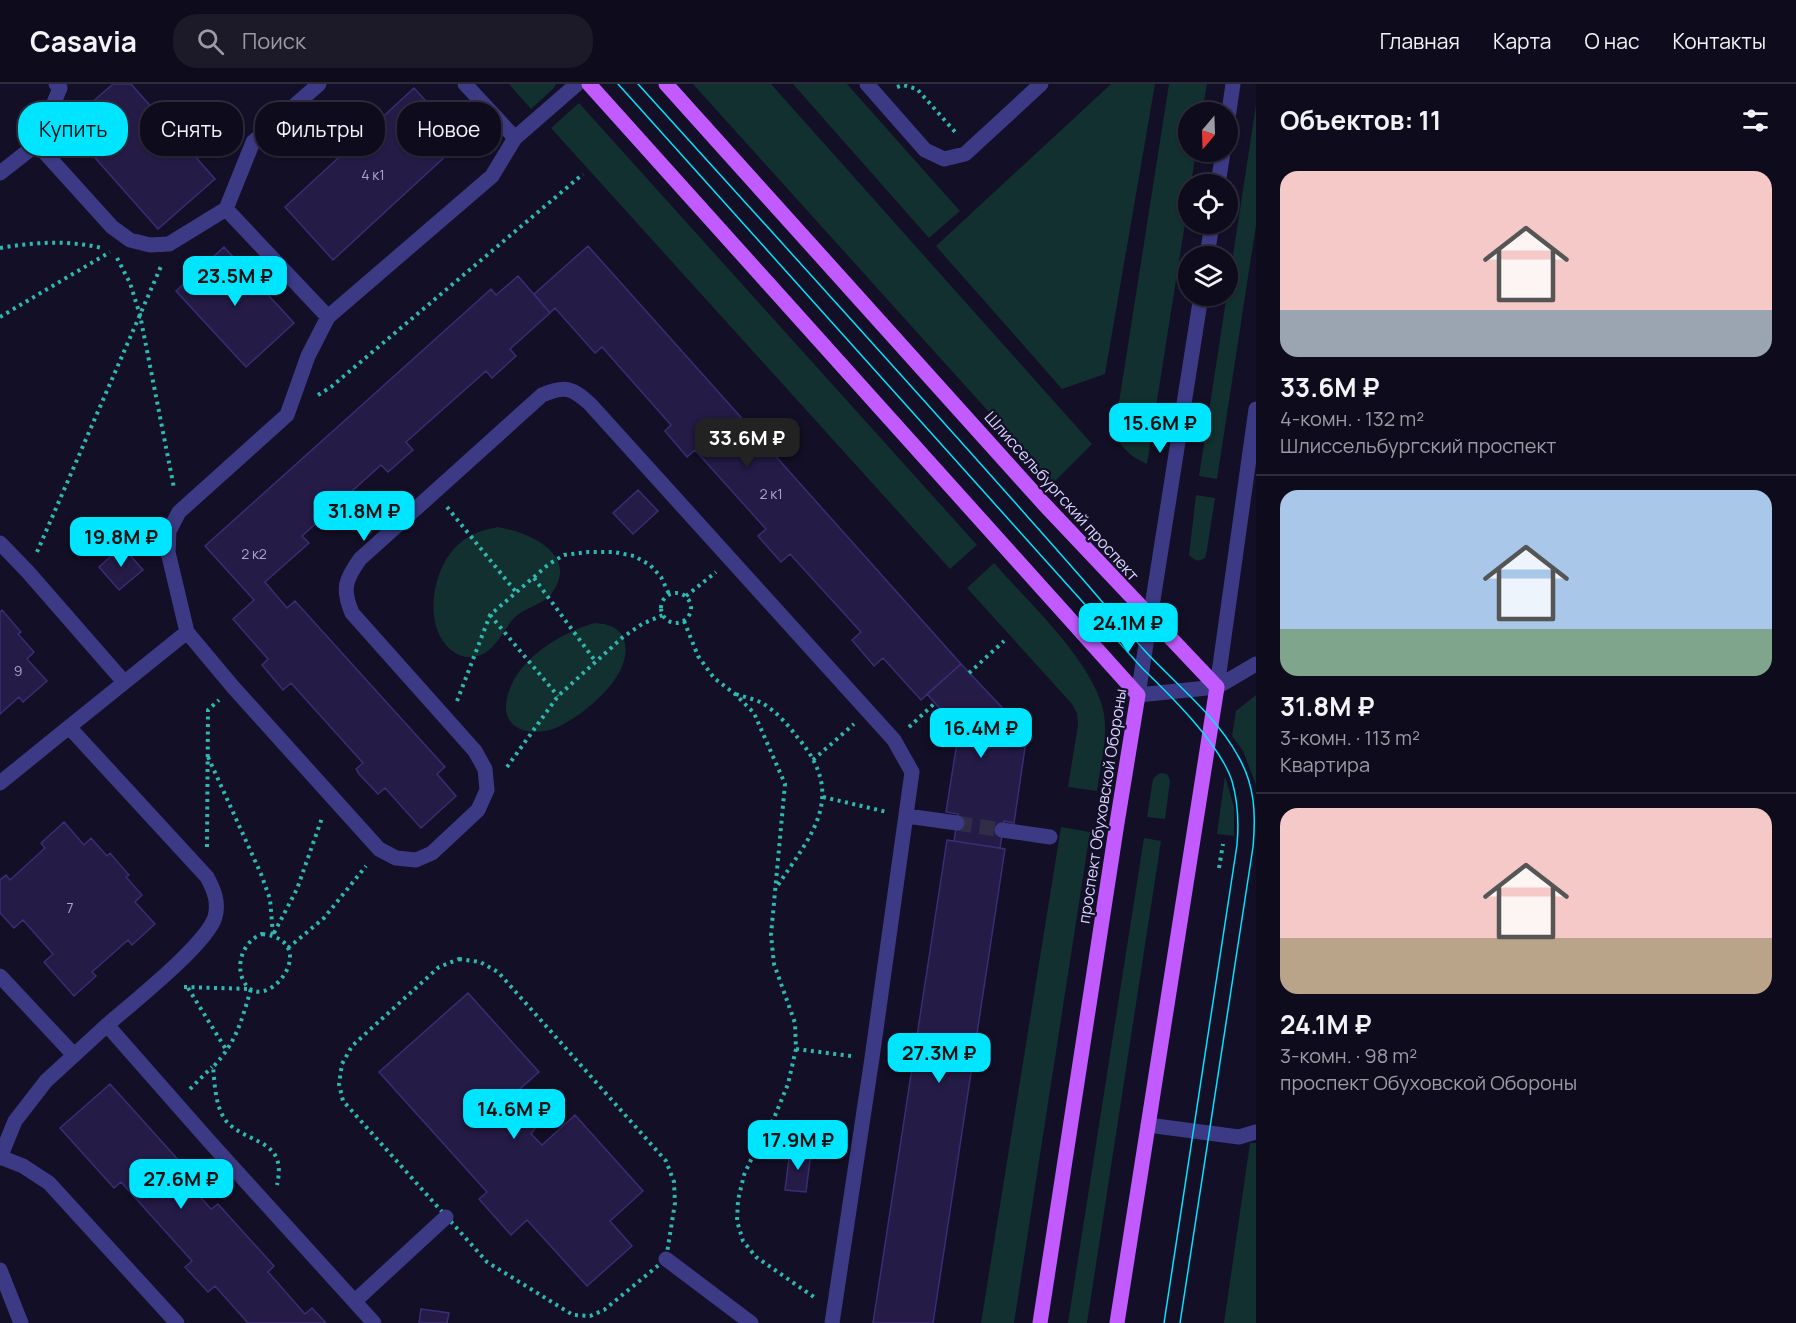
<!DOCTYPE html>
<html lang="ru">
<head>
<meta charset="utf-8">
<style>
	body { margin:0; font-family:Manrope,sans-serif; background:#1c1929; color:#f1f3f6; height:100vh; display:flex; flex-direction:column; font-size:22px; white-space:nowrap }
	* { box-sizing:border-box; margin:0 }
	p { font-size:20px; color:#9b9ba3 }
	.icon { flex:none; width:33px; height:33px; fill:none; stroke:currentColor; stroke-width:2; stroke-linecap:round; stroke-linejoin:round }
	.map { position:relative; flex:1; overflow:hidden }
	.side { display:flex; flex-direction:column; background:#0e0b1c; width:540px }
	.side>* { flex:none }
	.banner { position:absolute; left:18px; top:18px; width:570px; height:54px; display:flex; gap:12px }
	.needle { width:39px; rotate:199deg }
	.buttons { position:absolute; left:1178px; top:18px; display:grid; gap:12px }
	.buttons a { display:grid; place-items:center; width:60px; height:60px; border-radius:50%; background:#0e0b1c; box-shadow:0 2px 4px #0004,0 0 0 2px #2e2b3b; font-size:30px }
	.price { position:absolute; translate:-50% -51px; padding:0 14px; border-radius:12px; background:#00e5ff; color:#111; font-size:20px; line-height:39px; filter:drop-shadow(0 2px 3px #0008) }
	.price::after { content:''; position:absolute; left:50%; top:36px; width:18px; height:14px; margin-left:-9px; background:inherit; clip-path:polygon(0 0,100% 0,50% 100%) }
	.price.current { background:#222; color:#fff }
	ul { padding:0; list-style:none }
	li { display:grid; align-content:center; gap:12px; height:318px; padding:0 24px }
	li+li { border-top:2px solid #2e2b3b }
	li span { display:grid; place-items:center; height:186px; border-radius:18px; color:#555 }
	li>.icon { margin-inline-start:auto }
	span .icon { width:108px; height:108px; fill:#fffc; stroke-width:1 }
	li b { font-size:26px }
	h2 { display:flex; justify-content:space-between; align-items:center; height:72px; padding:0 24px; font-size:26px }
	.tag { padding:0 21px; border-radius:24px; background:#0e0b1c; box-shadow:0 2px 4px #0004,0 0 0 2px #2e2b3b; font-size:21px; line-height:54px }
	.tag.current { background:#00e5ff; color:#111 }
	header { display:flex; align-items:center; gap:36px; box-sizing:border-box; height:84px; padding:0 30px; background:#0e0b1c; border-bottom:2px solid #2e2b3b }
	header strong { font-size:28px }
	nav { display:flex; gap:33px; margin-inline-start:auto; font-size:21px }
	.search { width:420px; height:54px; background:#1c1929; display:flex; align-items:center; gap:15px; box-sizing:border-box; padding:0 21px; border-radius:24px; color:#9b9ba3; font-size:22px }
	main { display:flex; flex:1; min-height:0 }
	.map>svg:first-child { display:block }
	.green { fill:#12302f }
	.building { fill:#241b47; stroke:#3b2d73; stroke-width:1.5 }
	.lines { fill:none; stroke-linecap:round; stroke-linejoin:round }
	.minor-tunnel { stroke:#312d47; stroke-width:15; stroke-dasharray:15 8; stroke-linecap:butt }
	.path { stroke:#2fb8b0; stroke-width:4; stroke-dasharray:3 4.5; stroke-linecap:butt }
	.minor { stroke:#3d3a85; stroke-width:15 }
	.major { stroke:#c25bff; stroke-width:15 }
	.tram { stroke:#00e5ff; stroke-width:1.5 }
	.labels { text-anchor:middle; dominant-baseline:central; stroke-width:4.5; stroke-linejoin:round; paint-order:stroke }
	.number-label { font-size:14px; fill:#aca6d1 }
	.street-label { font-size:16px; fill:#d9d4ff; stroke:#130f26 }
</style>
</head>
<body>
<header>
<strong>Casavia</strong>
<div class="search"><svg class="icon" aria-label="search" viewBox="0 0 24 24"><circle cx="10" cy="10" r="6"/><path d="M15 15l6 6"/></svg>Поиск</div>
<nav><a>Главная</a><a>Карта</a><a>О нас</a><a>Контакты</a></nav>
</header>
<main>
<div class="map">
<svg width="1256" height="1239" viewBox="0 0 1256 1239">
	<rect width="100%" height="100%" fill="#130f26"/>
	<path class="green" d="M509 0H556L554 4 531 25Z
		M693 0H771L1092 360 1053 399Z
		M793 0H847L960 127 929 154Z
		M1111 0H1155L1105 290 1062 305 936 162Z
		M1169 0H1207L1202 28H1188V68H1196L1191 100H1188V120L1147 380C1131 373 1123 365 1114 350Z
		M579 19 977 461 950 485 551 44Z
		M1256 21V141L1217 395 1199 392Z
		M1196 411 1215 414 1207 466 1205 474C1198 478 1195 477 1189 471Z
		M498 443C528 448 580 470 552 509 543 521 525 523 514 534 503 546 494 569 477 572 467 575 459 572 451 566 421 541 433 481 460 459 472 449 483 446 498 443Z
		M994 479C1028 518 1095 579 1104 630 1108 655 1100 682 1097 707L1068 703 1078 641 1077 629 1072 620 967 504Z
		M594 539C607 540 619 542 624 556 635 589 587 629 560 642 537 654 499 649 507 614 516 575 559 550 594 539Z
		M1256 611V701L1243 667 1232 652 1236 627Z
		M1163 689 1168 691 1170 697 1165 735 1147 733 1153 695 1158 690Z
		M1225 692 1234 723V752L1217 750Z
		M1061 743 1090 748 1014 1239H981Z
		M1144 754 1161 757 1087 1239H1068Z
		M1250 1059H1256V1239H1224Z"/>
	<path class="building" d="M113 0H131L215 95 158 145 66 41Z
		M414 4 462 57 333 176 285 123Z
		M588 162 961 580 921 616 883 574 874 582 852 556 861 548 790 470 781 478 758 452 766 445 695 366 687 373 665 347 671 341 602 263 595 269 555 224 550 229 534 210Z
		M224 163 294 239 246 283 176 207Z
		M518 192 550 229 510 265 516 272 492 294 486 287 406 358 413 366 388 388 381 381 302 452 309 459 265 498 287 524 295 517 445 683 437 690 456 712 421 744 385 704 378 710 359 690 356 685 363 679 291 599 283 606 262 581 268 575 233 535 254 516 205 462 491 205 496 211Z
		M638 406 658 427 633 450 613 429Z
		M122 462 143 486 119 506 99 483Z
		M2 526 21 548 18 550 34 568 27 575 47 597 23 618 19 613 0 630V528Z
		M961 580 1027 650 1014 739 1004 737 1000 764 954 757 958 730 946 728 959 646 927 610Z
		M64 738 84 761 91 754 107 772 110 769 129 791 126 793 142 811 135 818 155 840 132 861 128 856 92 888 96 892 74 912 44 878 53 870 23 836 14 844 0 829V796L6 791 10 796 45 764 41 759Z
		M947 756 1005 765 933 1239H873Z
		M468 909 539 988 504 1019 510 1027 526 1022 534 1027 538 1035 536 1043 531 1050 542 1061 575 1031 643 1107 610 1137 632 1162 587 1202 527 1136 511 1151 479 1115 487 1108 379 988Z
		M110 1000 181 1079 175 1085 211 1125 218 1120 274 1182 268 1188 305 1230 312 1224 326 1239H248L215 1202 208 1208 185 1183 192 1177 121 1098 114 1104 60 1044Z
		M789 1050 813 1053 812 1067 787 1063Z
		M790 1066 811 1068 806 1108 785 1106Z
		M421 1225 449 1229 447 1239H419Z"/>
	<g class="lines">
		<path class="minor-tunnel" d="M957 739 1002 746"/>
		<path class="path" d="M897 3 903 1 917 5 956 49
			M0 164C35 158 67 156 102 164
			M117 174 130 199 140 231 174 404
			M0 233 110 168
			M318 311 331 303 583 90
			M447 423 516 508
			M37 468 162 180
			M534 494 596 578
			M661 524a15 15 0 1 1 30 0a15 15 0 1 1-30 0Z
			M686 512 716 488
			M490 531 558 612
			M684 537 698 572 714 594 735 610 754 629 785 700 771 851 774 880 795 939 796 965 788 1000 774 1034 755 1067 744 1091 738 1116 737 1137 743 1157 756 1173 814 1213
			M969 589 1004 557
			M736 610C744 613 754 615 762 619 776 627 788 641 798 654 848 713 811 751 776 804
			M457 617 490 531 549 480 564 471 588 468H614L634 472 650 481 661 493 669 510
			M909 643 935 619
			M208 673 261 790 270 815 273 851
			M813 676 854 640
			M507 683 558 612 623 553 642 540 663 531
			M823 713 887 728
			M207 763 208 626 219 616
			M1219 784 1223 760
			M274 849 297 805 322 734
			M262 850C326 857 263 937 243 896 235 878 245 856 262 850Z
			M288 864 324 834 366 782
			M459 875 480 878 498 888 666 1077 674 1098 675 1119 666 1175 604 1226 590 1232 573 1231 487 1178 343 1017 339 1000 342 980 352 962 439 883Z
			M184 903 251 905C241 938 237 957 213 983 215 1001 215 1028 230 1041 254 1061 287 1057 277 1101
			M188 904 227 967
			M796 965 851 972
			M190 1005 212 983"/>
		<path class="minor" d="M319 0 253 58 226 125 328 233
			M465 0 515 54
			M867 0 925 66 944 75 965 70 1041 0
			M1227 41 1233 0
			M37 60 112 143 130 156 150 161 169 160 226 125
			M0 89 37 60 60 4 56 0
			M1218 100 1223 68
			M1207 172 1212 140
			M1201 212 1138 611 1217 603 1256 580
			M0 459 28 488 124 598
			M187 548 233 603 379 765 396 774 416 776 432 769 478 726 487 706 485 685 475 667 352 529C342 505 345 496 360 475L542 311C566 301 572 304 590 320L894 656 912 688 872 974 832 1239
			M1217 603 1256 325
			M0 699 69 643
			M907 732 957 739
			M1002 746 1050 753
			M0 892 74 971
			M1148 1041 1239 1053 1256 1048
			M0 1073 23 1082 49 1099 177 1239
			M0 1074 15 1037 46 997 107 941
			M666 1175 751 1239
			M0 1186 21 1239
			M355 1217 446 1133
			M374 1239 209 1057 107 941C131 920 207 860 215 833 219 818 214 806 207 793L69 643 187 548 168 468 169 447 179 428 287 331 308 272 328 233 492 92 515 54 577 0"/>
		<path class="major" d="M589 0 1138 611 1117 739 1040 1239
			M666 0 1043 419 1217 603 1117 1239"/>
		<path class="tram" d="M618 0 1142 584C1170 611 1220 660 1232 697 1238 718 1239 739 1237 761L1164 1239
			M638 0C788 166 939 331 1086 499 1106 522 1125 545 1145 567 1175 599 1218 634 1238 672 1255 701 1256 730 1253 763L1180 1239"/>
	</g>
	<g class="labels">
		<g class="number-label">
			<text x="373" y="90">4 к1</text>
			<text x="771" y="409">2 к1</text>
			<text x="254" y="469">2 к2</text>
			<text x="18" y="586">9</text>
			<text x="70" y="823">7</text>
		</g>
		<g class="street-label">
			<text transform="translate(1062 412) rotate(48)">Шлиссельбургский проспект</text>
			<text transform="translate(1102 722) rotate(-81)">проспект Обуховской Обороны</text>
		</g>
	</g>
</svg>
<div class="buttons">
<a><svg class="needle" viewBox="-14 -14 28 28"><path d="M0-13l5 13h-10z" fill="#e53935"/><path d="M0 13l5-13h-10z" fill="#9b9ba3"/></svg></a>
<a><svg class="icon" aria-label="locate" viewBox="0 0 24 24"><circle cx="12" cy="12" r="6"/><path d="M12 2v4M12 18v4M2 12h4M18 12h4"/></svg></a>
<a><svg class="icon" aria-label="layers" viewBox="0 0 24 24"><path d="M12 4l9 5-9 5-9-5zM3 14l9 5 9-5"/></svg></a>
</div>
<b class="price" style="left:235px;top:223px">23.5M ₽</b>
<b class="price" style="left:1160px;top:370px">15.6M ₽</b>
<b class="price current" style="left:747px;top:385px">33.6M ₽</b>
<b class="price" style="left:364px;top:458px">31.8M ₽</b>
<b class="price" style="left:121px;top:484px">19.8M ₽</b>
<b class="price" style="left:1128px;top:570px">24.1M ₽</b>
<b class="price" style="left:981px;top:675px">16.4M ₽</b>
<b class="price" style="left:939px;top:1000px">27.3M ₽</b>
<b class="price" style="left:514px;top:1056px">14.6M ₽</b>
<b class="price" style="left:798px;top:1087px">17.9M ₽</b>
<b class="price" style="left:181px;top:1126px">27.6M ₽</b>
<div class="banner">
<a class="tag current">Купить</a>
<a class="tag">Снять</a>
<a class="tag">Фильтры</a>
<a class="tag">Новое</a>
</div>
</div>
<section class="side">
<h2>Объектов: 11<svg class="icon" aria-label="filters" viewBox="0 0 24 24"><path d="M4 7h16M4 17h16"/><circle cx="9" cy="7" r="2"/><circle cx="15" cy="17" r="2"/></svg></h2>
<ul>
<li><span style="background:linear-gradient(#f6c9c9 75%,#9aa5b1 0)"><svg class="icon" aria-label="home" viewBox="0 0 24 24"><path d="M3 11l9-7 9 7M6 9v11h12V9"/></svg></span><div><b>33.6M ₽</b><p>4-комн. · 132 m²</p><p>Шлиссельбургский проспект</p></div></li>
<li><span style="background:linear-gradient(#a9c7e8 75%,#7fa58c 0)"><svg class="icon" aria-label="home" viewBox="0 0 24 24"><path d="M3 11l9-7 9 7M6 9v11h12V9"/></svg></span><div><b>31.8M ₽</b><p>3-комн. · 113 m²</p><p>Квартира</p></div></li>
<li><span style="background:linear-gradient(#f6c9c9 70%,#b9a48a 0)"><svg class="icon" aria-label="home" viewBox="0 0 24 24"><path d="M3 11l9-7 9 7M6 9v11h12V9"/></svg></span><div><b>24.1M ₽</b><p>3-комн. · 98 m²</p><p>проспект Обуховской Обороны</p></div></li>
</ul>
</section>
</main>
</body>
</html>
